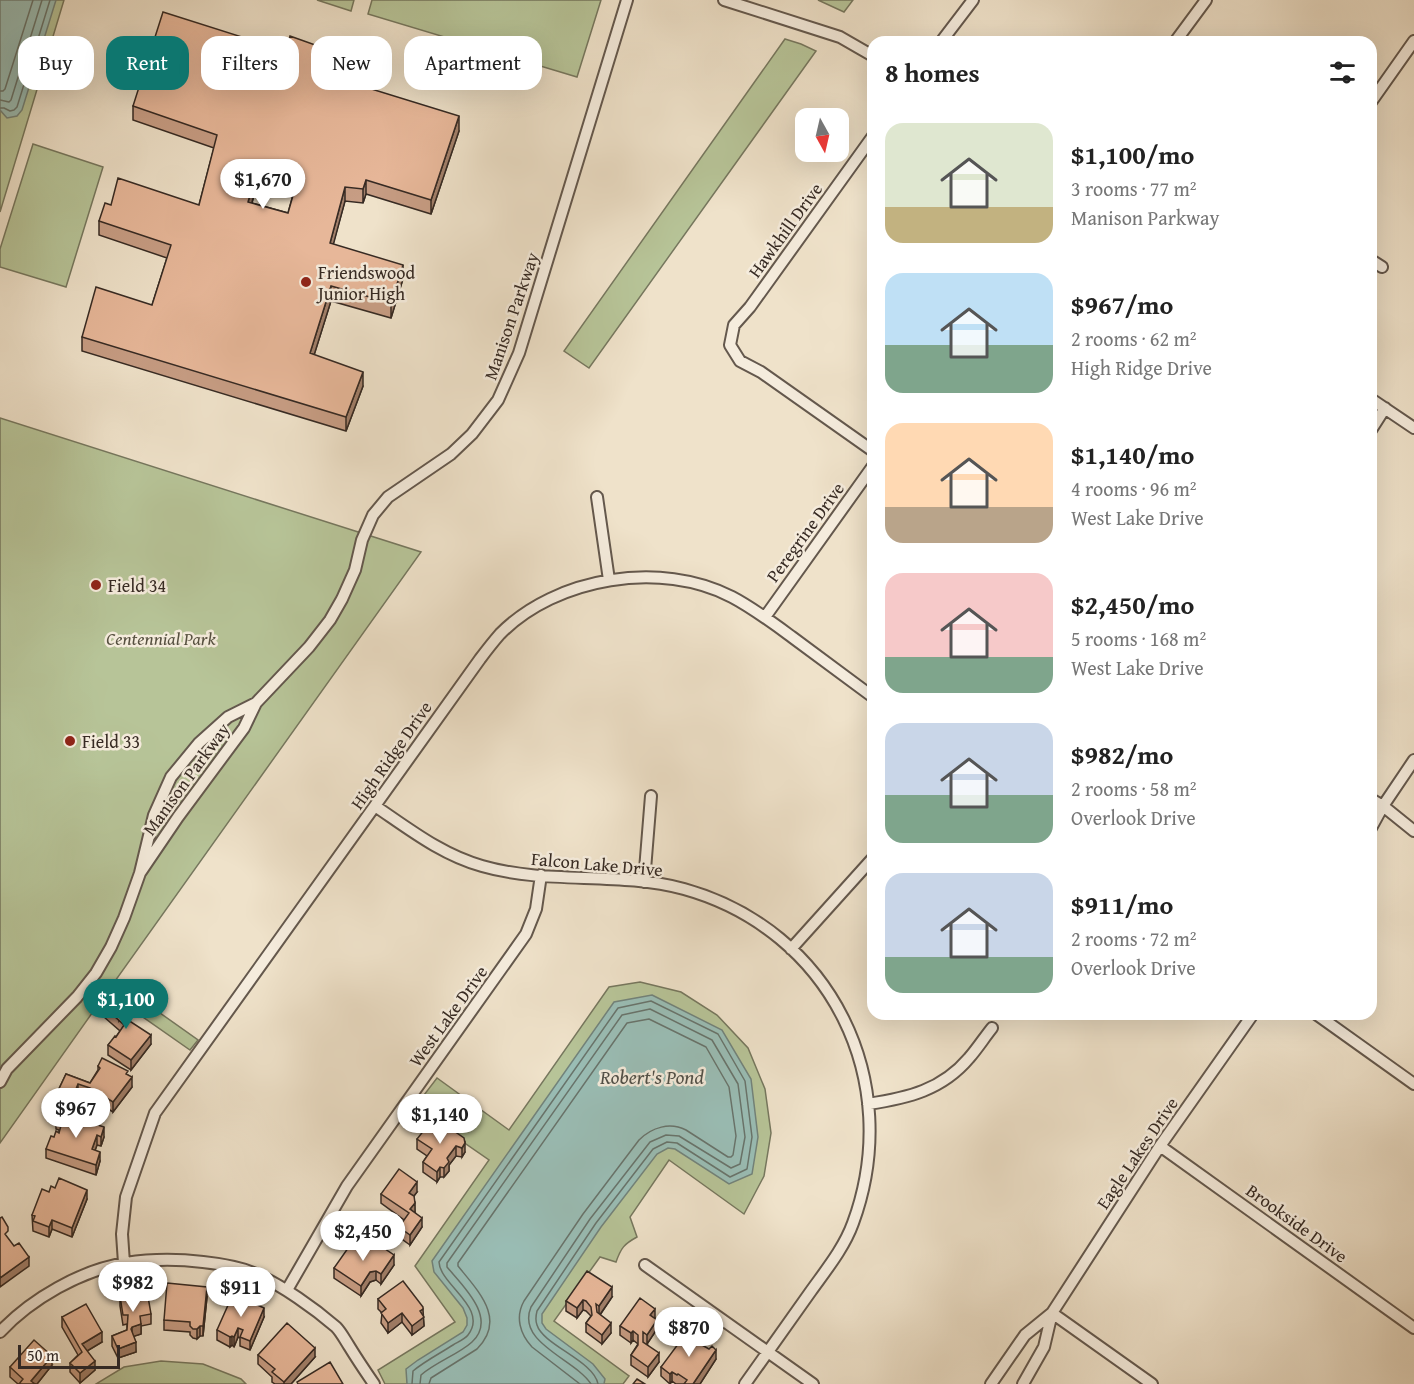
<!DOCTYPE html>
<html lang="en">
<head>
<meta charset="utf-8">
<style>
	body { margin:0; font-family:"Gentium Book Plus",serif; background:#f2f2f2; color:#222; height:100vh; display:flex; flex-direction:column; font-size:22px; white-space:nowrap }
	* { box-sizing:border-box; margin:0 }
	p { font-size:20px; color:#767676 }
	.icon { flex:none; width:33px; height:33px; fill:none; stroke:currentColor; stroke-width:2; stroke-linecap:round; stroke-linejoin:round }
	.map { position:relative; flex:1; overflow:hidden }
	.panel { position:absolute; left:867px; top:36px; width:510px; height:984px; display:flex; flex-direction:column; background:#fff; border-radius:18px; box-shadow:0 6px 24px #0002 }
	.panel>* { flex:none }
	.top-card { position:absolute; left:18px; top:36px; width:570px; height:54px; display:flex; gap:12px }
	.needle { width:39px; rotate:172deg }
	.fabs { position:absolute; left:795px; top:108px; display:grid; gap:12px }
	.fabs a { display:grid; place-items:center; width:54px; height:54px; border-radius:12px; background:#fff; box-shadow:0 6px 24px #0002; font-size:30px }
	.scale { position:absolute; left:18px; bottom:15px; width:102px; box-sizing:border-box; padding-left:6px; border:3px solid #362a23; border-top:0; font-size:16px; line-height:21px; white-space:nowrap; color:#362a23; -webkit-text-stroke:4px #f5ecdd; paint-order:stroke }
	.price { position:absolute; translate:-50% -51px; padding:0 14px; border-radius:21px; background:#fff; color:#222; font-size:20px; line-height:39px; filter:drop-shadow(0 2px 3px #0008) }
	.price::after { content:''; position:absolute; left:50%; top:36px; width:18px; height:14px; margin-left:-9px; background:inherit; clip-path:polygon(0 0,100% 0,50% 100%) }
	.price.on { background:#0f766e; color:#fff }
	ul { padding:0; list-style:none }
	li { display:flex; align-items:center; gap:18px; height:150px; padding:0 18px }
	li span { display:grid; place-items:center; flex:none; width:168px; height:120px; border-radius:18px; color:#555 }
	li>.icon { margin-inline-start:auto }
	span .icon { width:72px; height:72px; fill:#fffc; stroke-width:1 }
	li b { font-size:26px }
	h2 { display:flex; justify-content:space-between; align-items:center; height:72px; padding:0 18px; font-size:26px }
	.pill { padding:0 21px; border-radius:18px; background:#fff; box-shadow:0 6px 24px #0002; font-size:21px; line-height:54px }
	.pill.on { background:#0f766e; color:#fff }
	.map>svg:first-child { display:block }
	.green { fill:#b7c498; stroke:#76775e; stroke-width:1.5 }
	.water { fill:#9abeb6; stroke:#72837b; stroke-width:1.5 }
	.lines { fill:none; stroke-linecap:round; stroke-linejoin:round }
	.shore { stroke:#68746c; stroke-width:1.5 }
	.minor-casing { stroke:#64584d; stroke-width:14 }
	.minor { stroke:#f5ecdd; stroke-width:10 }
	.wall { fill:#c79d84; stroke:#362a23; stroke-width:1.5; fill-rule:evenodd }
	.shaded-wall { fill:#a2806b; stroke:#362a23; stroke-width:1.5 }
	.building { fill:#e7b799; stroke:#362a23; stroke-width:1.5; fill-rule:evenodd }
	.poi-dot { fill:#8f2418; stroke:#f5ecdd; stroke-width:2 }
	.labels { text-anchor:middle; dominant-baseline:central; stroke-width:5; stroke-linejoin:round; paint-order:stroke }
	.street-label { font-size:18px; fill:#362a23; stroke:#f5ecdd }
	.poi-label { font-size:18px; fill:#362a23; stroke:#f5ecdd; text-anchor:start }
	.park-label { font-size:18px; font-style:italic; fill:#565040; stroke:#f5ecdd }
	.water-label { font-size:20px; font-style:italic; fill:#4f4f48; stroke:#f5ecdd }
</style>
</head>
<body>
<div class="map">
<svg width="1414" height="1384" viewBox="0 0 1414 1384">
	<rect width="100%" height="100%" fill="#efe2ca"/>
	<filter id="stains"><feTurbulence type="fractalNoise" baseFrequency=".00333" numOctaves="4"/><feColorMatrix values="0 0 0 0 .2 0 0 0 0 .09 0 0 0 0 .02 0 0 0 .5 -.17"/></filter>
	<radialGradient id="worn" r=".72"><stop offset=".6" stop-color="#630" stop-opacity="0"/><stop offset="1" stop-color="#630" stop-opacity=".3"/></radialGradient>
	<path class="green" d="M0 0H64L0 212Z
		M317 0H354L351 11Z
		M372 0H601L577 77 368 14Z
		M818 0H853L844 12Z
		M785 39 801 44 816 51 589 368 564 351Z
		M33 144 103 167 66 287 0 267V249Z
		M0 418 421 552 115 981 198 1040 190 1050 107 992 0 1143Z
		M640 982 681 992 717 1015 748 1048 765 1089 771 1133 764 1176 744 1214 669 1160 630 1217 637 1237C624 1244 621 1248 616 1262L600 1257 554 1321 629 1376 623 1384H385L378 1370 455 1322 415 1266 489 1160 414 1108 437 1078 509 1130 609 987Z
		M161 1361 203 1364 241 1379 246 1384H96L124 1367Z"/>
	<path class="water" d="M0 0H56L22 110 17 116 7 118 0 110Z
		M652 995 722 1030 751 1079 758 1137 752 1174 729 1184 675 1149 668 1148 657 1154 601 1227 542 1314V1323L546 1329 593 1364 605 1379 604 1384H407L406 1369 418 1360 463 1332 467 1325V1318L463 1308 434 1272 432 1261 614 1002Z"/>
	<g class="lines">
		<path class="shore" d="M0 91H3L5 89 33 0
			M0 100 9 102 11 100 42 0
			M0 108H4L10 111 14 110 17 107 50 0
			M412 1384 413 1371C425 1361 439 1354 453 1345 458 1342 465 1339 468 1335 489 1308 440 1285 439 1262L618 1008 651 1001 718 1034 745 1081 752 1137 747 1169 730 1177 677 1143 667 1142 653 1149 596 1223 537 1311C536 1315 535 1320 537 1325 543 1345 594 1361 598 1384
			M420 1384 421 1375C436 1362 459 1354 472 1342 498 1318 462 1285 447 1267V1263L622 1015 650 1009 712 1040 738 1084 745 1137 740 1164 731 1168 679 1136 666 1135 650 1142 590 1219 531 1307C516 1343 575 1359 591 1384
			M429 1384 431 1378 477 1349C507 1319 478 1291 458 1266V1263L627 1023 649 1019 706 1047 729 1087 736 1136 733 1155 731 1157H728L686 1130C670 1122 652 1127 639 1140L583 1214 524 1301C515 1317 520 1334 532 1347L580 1384"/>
		<defs>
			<path id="minor" d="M724 0 840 37 873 56
				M941 42 973 0
				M1175 42 1206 0
				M1371 102 1414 41
				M873 136 750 307 734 325 730 345 740 361 761 372 873 451
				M1371 260 1382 267
				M1371 399 1414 428
				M1371 430 1385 408
				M597 497 609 580
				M765 617 873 466
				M1371 799 1383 806 1414 831
				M375 806C409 829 442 855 482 866 547 885 618 871 684 889 831 930 905 1081 853 1223 844 1248 826 1270 811 1291 789 1322 767 1353 745 1384
				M1371 828 1383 806 1414 760
				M140 873 178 817 244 728 256 703 309 647 330 620 342 599 355 570 362 540 373 515 388 497 451 454 472 434 498 400 519 353 627 0
				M644 882 651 796
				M791 949 873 858
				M1316 1014 1414 1084
				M0 1082 7 1069 77 997 96 973 111 947 124 918 140 873 154 815 171 777 199 743 228 717 256 703
				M868 1104C908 1098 942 1090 969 1058 977 1049 984 1038 992 1028
				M1160 1146 1414 1328
				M124 1263 122 1234 126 1197 155 1113 480 659C486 651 493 642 500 634 556 577 661 560 732 597 753 608 773 623 792 637 819 657 846 677 873 697
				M645 1265 813 1384
				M287 1290 347 1186 526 934 536 909 541 875
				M1052 1313 1152 1384
				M0 1332C31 1299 81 1270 126 1263 151 1259 178 1259 203 1262 221 1264 240 1267 256 1274 283 1286 314 1308 336 1327 341 1332 345 1340 349 1346 357 1359 365 1371 374 1384
				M991 1384 1025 1335 1052 1313 1160 1146 1253 1014
				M1023 1384 1044 1347 1052 1313"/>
		</defs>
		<use href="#minor" class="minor-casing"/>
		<use href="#minor" class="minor"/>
	</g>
	<path class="wall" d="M346 70 343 80 459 131 431 214 366 194 363 203 345 201 333 244 403 279 391 318 331 301 314 355 363 386 346 431 82 351V337L152 305 167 258 99 235V221L199 205 214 148 133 120V106ZM260 174 296 184 288 213 252 203Z
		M104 1007 128 1008 122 1017 151 1044 131 1070 108 1055V1045L116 1037 120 1031 104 1017Z
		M98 1066 128 1075 132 1087 113 1112 90 1098 78 1093 72 1109 57 1102V1093L66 1074 90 1083 98 1070Z
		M56 1119 104 1137 101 1146 97 1145 95 1150 100 1161 96 1175 46 1158V1149L59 1133V1130L56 1129Z
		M438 1120 465 1152 462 1157 456 1156 449 1165V1171L444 1177H440L437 1182 423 1172V1162L427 1156 417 1149V1139L430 1132Z
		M49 1192 87 1199 72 1237 52 1229 49 1237 33 1231 32 1215Z
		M417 1192 414 1196 415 1212 422 1227 410 1245 399 1237V1227L404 1220 381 1203V1194Z
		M367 1250 394 1265 381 1284 376 1280 370 1282 361 1296 334 1278V1268Z
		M127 1288 151 1314V1324L141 1326V1334L134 1336 136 1352 118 1358 112 1346V1336L127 1330V1324L123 1325 120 1306V1296L127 1295Z
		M207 1297 203 1336H200L197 1339 193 1338 190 1335V1332L164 1330V1320Z
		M612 1297 600 1315 611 1333 602 1344 586 1332V1323L591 1316 586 1311 583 1310 577 1318 566 1311V1301Z
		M378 1299 423 1315 424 1326 412 1335 402 1322 388 1333 381 1323 382 1313 378 1309Z
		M62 1317 102 1342 87 1351 95 1370 80 1383 70 1372V1363L78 1355 62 1327Z
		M264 1317 250 1350 240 1346V1338L238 1337 234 1347 232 1345 230 1347 217 1340V1330Z
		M655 1318 657 1329 647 1344 659 1362 648 1377 631 1365V1355L638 1344 633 1340 631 1343 620 1335V1326Z
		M701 1344 716 1359 700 1384H676L672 1381 670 1384 661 1376V1367Z
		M258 1355 315 1357 291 1384H275L272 1382V1377L258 1364Z
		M52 1365 37 1384H18L10 1377V1367Z"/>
	<path class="shaded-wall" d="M346 56V70L339 93V79Z
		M459 116V131L431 214V200Z
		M260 160V174L248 216V202Z
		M366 180V194L363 203V189Z
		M345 187V201L330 257V243Z
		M403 265V279L391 318V303Z
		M331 286V301L310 368V353Z
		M363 372V386L346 431V417Z
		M128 999V1008L119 1021 118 1013Z
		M151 1035V1044L131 1070V1060Z
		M132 1077V1087L113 1112V1102Z
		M78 1084V1093L72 1109V1099Z
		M104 1127V1137L101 1146V1137Z
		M97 1135V1145L92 1159V1149Z
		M465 1143V1152L462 1157V1148Z
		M456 1146V1156L449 1165V1171L444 1177V1168L447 1158Z
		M100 1152V1161L96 1175V1165Z
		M440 1167V1177L437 1182V1172Z
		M417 1182V1192L409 1202V1193Z
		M87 1190V1199L72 1237V1228Z
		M415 1203V1213L410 1209Z
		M422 1218V1227L410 1245V1235Z
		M52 1220V1229L49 1237V1227Z
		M394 1255V1265L381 1284V1274Z
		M29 1257V1266L0 1287V1278Z
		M376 1271V1280L370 1282 361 1296V1286L370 1272Z
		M207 1287V1297L203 1336V1326Z
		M612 1287V1297L599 1316V1306Z
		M583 1300V1310L577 1318V1308Z
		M264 1308V1317L250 1350V1341Z
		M423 1309 424 1326 412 1335V1326L420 1311Z
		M655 1309V1319L650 1315Z
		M402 1313V1322L388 1333V1323Z
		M657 1320V1329L647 1344V1335Z
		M611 1323V1333L602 1344V1335Z
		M141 1324V1334L132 1337V1327Z
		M200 1326V1336L197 1339V1329Z
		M238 1328V1337L234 1347V1337Z
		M633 1331V1340L631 1343V1333Z
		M102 1332V1342L82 1354V1344Z
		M701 1335V1344L695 1341Z
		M232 1336V1345L230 1347V1337Z
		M136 1342V1352L118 1358V1349Z
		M315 1348V1357L291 1384H284V1382Z
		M716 1350V1359L700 1384H693Z
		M659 1353V1362L648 1377V1367Z
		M52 1356V1365L37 1384H31V1381Z
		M95 1361V1370L80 1383V1373Z
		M672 1372V1381L670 1384V1374Z"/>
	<path class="building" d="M163 12 286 51 290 36 346 56 339 79 459 116 431 200 366 180 363 189 345 187 330 243 403 265 391 303 331 286 310 353 363 372 346 417 82 337 96 287 152 305 171 245 99 221 105 203 111 205 118 178 199 205 217 135 133 106ZM260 160 300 171 288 213 248 202Z
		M116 990 128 999 118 1013 127 1021 128 1020 151 1035 131 1060 108 1045 115 1036 116 1037 124 1025 104 1007Z
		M102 1058 128 1071 126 1074 132 1077 113 1102 90 1088 78 1084 72 1099 57 1093 66 1074 90 1083 100 1068 98 1066Z
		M58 1112 104 1127 101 1137 97 1135 92 1149 100 1152 96 1165 46 1149 51 1136 54 1137 56 1131 59 1133 62 1122 56 1119Z
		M438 1120 464 1138 465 1143 462 1148 456 1146 447 1158 449 1162 444 1168 440 1167 437 1172 423 1162 432 1149 417 1139 425 1129 430 1132Z
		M399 1169 417 1182 409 1193 414 1196 415 1203 410 1209 422 1218 410 1235 399 1227 409 1213 381 1194Z
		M59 1178 87 1190 72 1228 52 1220 49 1227 33 1221 35 1216 32 1215 42 1189 49 1192 51 1186 55 1188Z
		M2 1217 8 1227V1231L5 1234 14 1246 19 1243 29 1257 0 1278V1218Z
		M353 1241 367 1250 373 1241 394 1255 381 1274 376 1271 370 1272 361 1286 334 1268Z
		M587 1271 612 1287 599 1306 596 1304 597 1312 611 1323 602 1335 586 1323 592 1315 591 1307 586 1301 583 1300 577 1308 566 1301Z
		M403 1281 423 1307V1309L420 1311 424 1317 412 1326 402 1313 388 1323 381 1313 386 1309 378 1299Z
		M167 1283 207 1287 203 1326H200L197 1329H193L190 1326V1322L164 1320Z
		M146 1285 151 1314 140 1316 141 1324 132 1327 131 1329 136 1342 118 1349 112 1336 127 1330 128 1315H123L120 1296 128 1295 127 1288Z
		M233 1294 264 1308 250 1341 240 1337 243 1330 238 1328 234 1337 232 1336 230 1337 217 1330Z
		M640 1298 655 1309 650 1315 657 1320 647 1335 643 1332V1342L659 1353 648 1367 631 1355 638 1345V1335L633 1331 631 1333 620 1326Z
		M86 1304 102 1332 82 1344 95 1361 80 1373 70 1363 82 1352 62 1317Z
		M287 1323 315 1348 284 1382 272 1372 275 1369 258 1355Z
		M690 1328 701 1335 695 1341 709 1349 712 1346 716 1350 693 1384H684L687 1380 678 1374 677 1375 672 1372 670 1374 661 1367Z
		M34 1340 52 1356 31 1381 35 1384H19L23 1379 10 1367Z
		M330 1362 343 1384H298L297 1382Z
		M637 1379 645 1384H633Z"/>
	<g class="poi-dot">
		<circle cx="306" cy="282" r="6"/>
		<circle cx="96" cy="585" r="6"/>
		<circle cx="70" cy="741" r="6"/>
	</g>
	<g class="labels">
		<g class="street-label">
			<text transform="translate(785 230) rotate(-54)">Hawkhill Drive</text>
			<text transform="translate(511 316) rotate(-71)">Manison Parkway</text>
			<text transform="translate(805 532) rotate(-54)">Peregrine Drive</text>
			<text transform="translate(391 755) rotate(-55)">High Ridge Drive</text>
			<text transform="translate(186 779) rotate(-54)">Manison Parkway</text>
			<text transform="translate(597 864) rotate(5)">Falcon Lake Drive</text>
			<text transform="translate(448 1016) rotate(-54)">West Lake Drive</text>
			<text transform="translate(1137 1153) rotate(-56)">Eagle Lakes Drive</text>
			<text transform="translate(1297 1223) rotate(36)">Brookside Drive</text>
		</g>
		<g class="poi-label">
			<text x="318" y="272">Friendswood<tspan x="318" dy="21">Junior High</tspan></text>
			<text x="108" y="585">Field 34</text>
			<text x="82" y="741">Field 33</text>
		</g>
		<g class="park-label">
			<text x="161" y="638">Centennial Park</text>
		</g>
		<g class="water-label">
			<text x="652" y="1076">Robert's Pond</text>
		</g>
	</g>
	<rect width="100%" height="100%" filter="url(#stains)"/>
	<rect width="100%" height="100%" fill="url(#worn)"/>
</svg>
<div class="fabs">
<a><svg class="needle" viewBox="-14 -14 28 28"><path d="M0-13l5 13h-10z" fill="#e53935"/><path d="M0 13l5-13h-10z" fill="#767676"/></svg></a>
</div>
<div class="scale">50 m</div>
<b class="price" style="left:263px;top:210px">$1,670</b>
<b class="price on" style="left:126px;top:1030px">$1,100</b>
<b class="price" style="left:76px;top:1139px">$967</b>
<b class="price" style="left:440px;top:1145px">$1,140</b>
<b class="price" style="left:363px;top:1262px">$2,450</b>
<b class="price" style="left:133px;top:1313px">$982</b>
<b class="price" style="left:241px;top:1318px">$911</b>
<b class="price" style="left:689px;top:1358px">$870</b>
<div class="top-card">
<a class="pill">Buy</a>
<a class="pill on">Rent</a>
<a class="pill">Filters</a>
<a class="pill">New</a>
<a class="pill">Apartment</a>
</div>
<section class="panel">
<h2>8 homes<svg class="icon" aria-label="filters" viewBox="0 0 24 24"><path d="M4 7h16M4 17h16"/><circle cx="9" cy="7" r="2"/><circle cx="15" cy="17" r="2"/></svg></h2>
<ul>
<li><span style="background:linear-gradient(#dfe7d0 70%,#c2b280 0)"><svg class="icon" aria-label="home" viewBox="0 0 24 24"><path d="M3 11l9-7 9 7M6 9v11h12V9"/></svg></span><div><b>$1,100/mo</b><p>3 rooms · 77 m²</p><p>Manison Parkway</p></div></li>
<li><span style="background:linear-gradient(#bfe0f5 60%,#7fa58c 0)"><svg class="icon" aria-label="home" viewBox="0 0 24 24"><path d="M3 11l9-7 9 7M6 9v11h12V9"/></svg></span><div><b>$967/mo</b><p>2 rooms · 62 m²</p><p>High Ridge Drive</p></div></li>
<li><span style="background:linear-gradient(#ffd9b3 70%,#b9a48a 0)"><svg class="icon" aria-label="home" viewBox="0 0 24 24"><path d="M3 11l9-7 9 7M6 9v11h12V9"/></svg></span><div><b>$1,140/mo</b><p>4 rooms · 96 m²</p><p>West Lake Drive</p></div></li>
<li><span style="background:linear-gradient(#f6c9c9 70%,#7fa58c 0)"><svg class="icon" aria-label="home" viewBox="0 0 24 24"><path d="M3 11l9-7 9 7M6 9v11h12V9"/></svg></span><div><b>$2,450/mo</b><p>5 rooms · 168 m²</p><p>West Lake Drive</p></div></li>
<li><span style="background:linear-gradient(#c9d6e8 60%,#7fa58c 0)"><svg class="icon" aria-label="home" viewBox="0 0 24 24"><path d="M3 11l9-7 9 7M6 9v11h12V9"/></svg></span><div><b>$982/mo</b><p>2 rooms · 58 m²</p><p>Overlook Drive</p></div></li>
<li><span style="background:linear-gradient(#c9d6e8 70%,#7fa58c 0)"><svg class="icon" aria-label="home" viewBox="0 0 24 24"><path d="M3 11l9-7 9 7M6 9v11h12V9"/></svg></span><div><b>$911/mo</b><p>2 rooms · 72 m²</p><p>Overlook Drive</p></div></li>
</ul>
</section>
</div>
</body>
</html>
